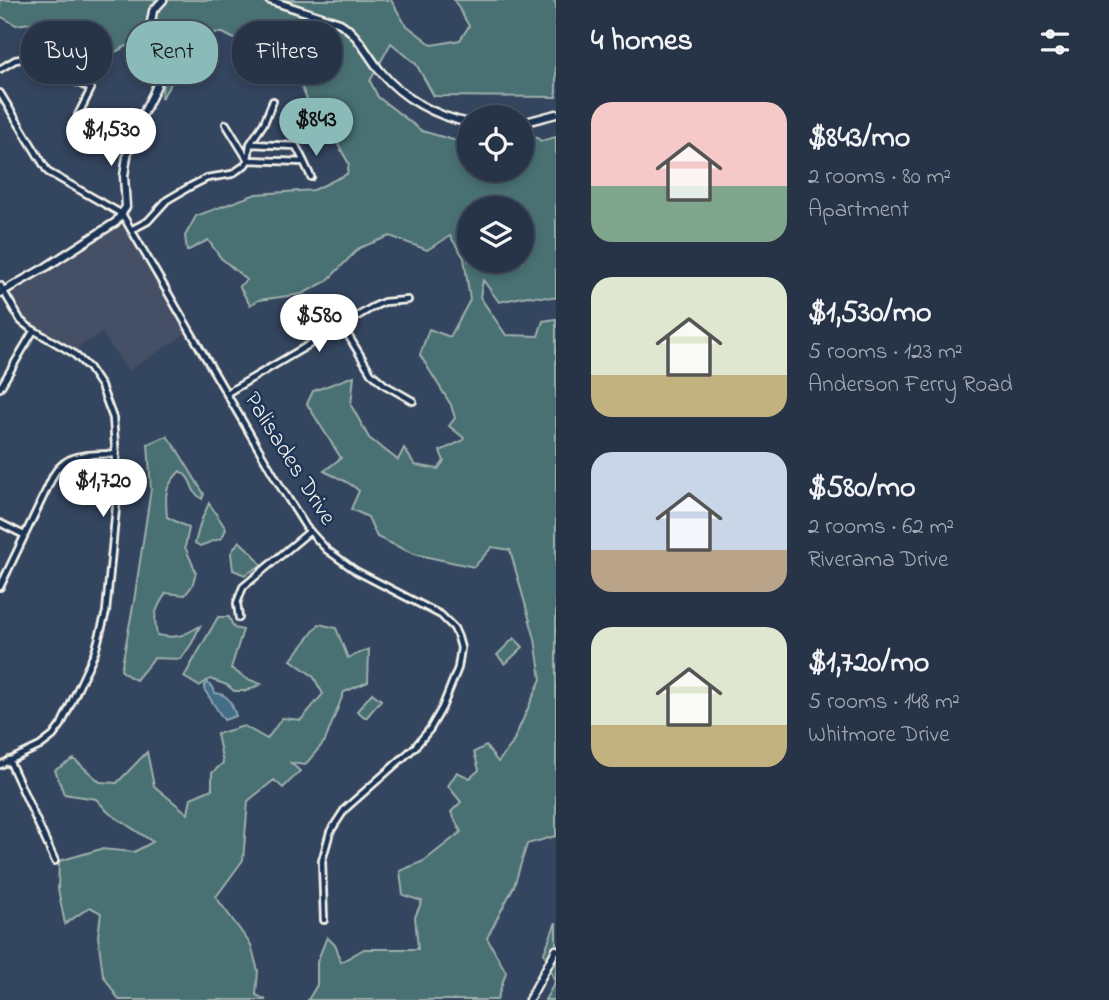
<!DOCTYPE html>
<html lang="en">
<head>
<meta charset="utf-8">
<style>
	body { margin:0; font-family:"Indie Flower",sans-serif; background:#333f52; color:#f1f3f6; height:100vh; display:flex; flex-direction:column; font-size:26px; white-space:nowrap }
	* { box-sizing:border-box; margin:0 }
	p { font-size:23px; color:#a4aab4 }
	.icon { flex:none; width:38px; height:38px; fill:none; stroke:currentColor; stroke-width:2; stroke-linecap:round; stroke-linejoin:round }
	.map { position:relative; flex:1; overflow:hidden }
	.sheet { display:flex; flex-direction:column; background:#273447; width:553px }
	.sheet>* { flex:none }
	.hud { position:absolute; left:21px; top:21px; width:429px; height:63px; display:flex; gap:14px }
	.fabs { position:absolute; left:457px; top:105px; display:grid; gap:14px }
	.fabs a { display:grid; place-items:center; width:77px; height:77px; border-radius:50%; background:#273447; box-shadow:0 4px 10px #0003,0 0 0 2px #434f60; font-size:35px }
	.price { position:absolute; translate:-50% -60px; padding:0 16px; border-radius:24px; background:#fff; color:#222; font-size:23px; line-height:46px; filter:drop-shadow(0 2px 4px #0008) }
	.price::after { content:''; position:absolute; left:50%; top:42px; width:21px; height:16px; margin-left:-10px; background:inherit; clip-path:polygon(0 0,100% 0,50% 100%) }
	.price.selected { background:#8bbbb9; color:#111 }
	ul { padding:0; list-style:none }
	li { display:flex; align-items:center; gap:21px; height:175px; padding:0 35px }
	li span { display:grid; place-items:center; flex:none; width:196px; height:140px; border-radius:21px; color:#555 }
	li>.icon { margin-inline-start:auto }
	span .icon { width:84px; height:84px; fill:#fffc; stroke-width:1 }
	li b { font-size:30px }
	h2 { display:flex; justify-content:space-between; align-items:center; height:84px; padding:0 35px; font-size:30px }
	.chip { padding:0 24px; border-radius:28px; background:#273447; box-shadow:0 4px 10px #0003,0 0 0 2px #434f60; font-size:24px; line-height:63px }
	.chip.selected { background:#8bbbb9; color:#111 }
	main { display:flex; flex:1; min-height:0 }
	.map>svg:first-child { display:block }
	.built { fill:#445065 }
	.green { fill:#496f72; stroke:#9eb0ad; stroke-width:2; fill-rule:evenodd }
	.water { fill:#426e88; stroke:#89a2ae; stroke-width:2 }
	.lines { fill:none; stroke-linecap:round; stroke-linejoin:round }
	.street-casing { stroke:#f4f1e8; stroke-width:10 }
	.secondary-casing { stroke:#f4f1e8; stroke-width:11 }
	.street { stroke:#1d3557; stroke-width:4.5 }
	.secondary { stroke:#1d3557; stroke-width:6 }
	.labels { text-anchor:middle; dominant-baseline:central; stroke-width:5; stroke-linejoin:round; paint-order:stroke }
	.street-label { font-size:24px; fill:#f4f1e8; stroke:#1d3557 }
</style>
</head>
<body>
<main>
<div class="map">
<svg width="556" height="1000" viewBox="0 0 556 1000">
	<rect width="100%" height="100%" fill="#34455f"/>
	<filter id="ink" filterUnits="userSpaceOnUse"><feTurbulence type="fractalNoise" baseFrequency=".0143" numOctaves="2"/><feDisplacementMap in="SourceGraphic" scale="14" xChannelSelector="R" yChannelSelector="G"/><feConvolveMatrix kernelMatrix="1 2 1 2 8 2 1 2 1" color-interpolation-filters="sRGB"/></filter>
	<g filter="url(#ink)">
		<path class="built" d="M124 226 152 276 187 333 128 371 102 333 79 347 74 352 29 324 21 315 9 293 11 289 116 227Z"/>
		<path class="green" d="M0 0H391L405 24 432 45 460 40 469 26 454 0H554L556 5V97L434 96 416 64 391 43 370 81 378 97 422 131 467 144 469 142V170H522V130H526L541 141 556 137V298L527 296 499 302 483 280 480 297 506 335 538 336 543 321 556 319V836L527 844 514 886 487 938 506 972 497 1000H308L317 985V962L327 937 336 946 341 962 364 949H418L415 917 422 901 403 895 400 871 424 861 461 832 451 812 461 802 448 786 457 772 470 778 479 770 474 752 486 746 498 762 512 744 541 679 535 639 510 550 492 547 474 567 414 554 377 537 368 517 351 509 359 491C349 481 337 478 324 471L341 458 307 404 313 391 354 376 351 405 369 438 398 460 404 448 415 465 438 469 444 461 440 451 462 441 464 438 449 426 455 418 451 405 420 355 429 329 450 337 470 300 464 258 450 236 427 250 390 236 359 248 327 281 302 294 259 300 250 305 239 286 247 280 221 258 208 240 187 251 185 236 196 216 256 194 314 190 347 174 349 164 319 110 308 102 298 78 308 69 250 47 223 33 180 32 176 54V76L161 99 163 83 143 38 107 56 80 51 38 22 16 25 0 16ZM469 208H522V261H469Z
			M167 436 178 451 204 494 202 499C188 490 195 480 180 471 164 487 165 495 167 517L189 528 185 547 196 572 192 586 185 595 166 593C155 610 153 615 157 635 177 639 183 636 200 626L192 643 181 659 154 658 136 680 128 676 121 670 134 601 151 489 148 444Z
			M209 503 226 529 222 538 200 546 195 543 201 521Z
			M239 541 254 555 261 565 245 575 233 570 231 553Z
			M218 617H229L234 628 243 630 231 668 245 678 261 684 246 691H234L227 685 210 679 199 686 184 677Z
			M319 624 336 628 348 658 369 649 368 682 344 692 325 741 305 765 291 763 300 771 283 788 274 780 248 801 243 860 216 897 251 945 258 971 256 995 266 1000H119L103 975 98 936 101 913 90 907 65 924 58 889 59 861 101 849 134 852 153 842 109 813 96 799 64 794 55 770 74 759 100 782 117 783 147 752 154 786 188 814 191 798 212 789V773L223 763 217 734 244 726 267 739 282 718 301 720 323 694 313 676 291 660Z
			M514 638 523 647 505 664 497 655Z
			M372 693 381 700 366 718 357 711Z
			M556 922V1000H545L555 982 544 953Z"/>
		<path class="water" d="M207 683 213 687 215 693C229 694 232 704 236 716L224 720 204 689 205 685Z"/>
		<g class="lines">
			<defs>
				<path id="street" d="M0 69 15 60 27 58 91 89 78 115
					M0 93 48 172 122 214 282 489 306 527 327 550 356 571 441 615 454 628 458 637 461 648 458 668 442 708 430 729 415 747 345 809 330 832 322 861 324 920
					M226 124 248 160 304 162 296 146 251 144
					M304 162 311 177
					M131 230 148 221 167 200 191 186 207 178 232 174 245 165 248 160 250 144 264 123 273 101
					M0 285 21 321 30 328 73 353 89 368 101 386 113 418 118 487 106 612 95 652 61 725 53 736 40 746 0 765
					M342 325 371 373 385 385 413 401
					M0 388 34 330
					M227 393 373 307 384 302 408 300
					M0 523 24 535
					M0 587 54 474C68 451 93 455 116 454
					M239 618 237 603 243 587 310 531
					M9 760 55 861"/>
				<path id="secondary" d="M269 0 340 23C359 35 367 55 381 72 403 99 436 116 469 123
					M522 123 556 114
					M0 293 46 267 116 222 126 207 124 176 128 150 134 132 153 94 159 80V55L153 36 151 22 153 11 163 0
					M529 1000 556 950"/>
			</defs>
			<use href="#street" class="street-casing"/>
			<use href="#secondary" class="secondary-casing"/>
			<use href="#street" class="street"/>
			<use href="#secondary" class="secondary"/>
		</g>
	</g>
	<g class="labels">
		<g class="street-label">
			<text transform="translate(289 459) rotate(58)">Palisades Drive</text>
		</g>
	</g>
</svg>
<div class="fabs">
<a><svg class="icon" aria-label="locate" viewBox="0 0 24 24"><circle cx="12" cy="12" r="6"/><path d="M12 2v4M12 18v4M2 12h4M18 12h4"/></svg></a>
<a><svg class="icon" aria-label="layers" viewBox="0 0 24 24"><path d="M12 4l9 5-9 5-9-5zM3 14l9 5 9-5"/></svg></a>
</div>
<b class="price selected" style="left:316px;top:158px">$843</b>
<b class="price" style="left:111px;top:168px">$1,530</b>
<b class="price" style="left:319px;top:354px">$580</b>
<b class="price" style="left:103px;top:519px">$1,720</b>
<div class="hud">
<a class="chip">Buy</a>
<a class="chip selected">Rent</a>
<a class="chip">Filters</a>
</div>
</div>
<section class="sheet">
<h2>4 homes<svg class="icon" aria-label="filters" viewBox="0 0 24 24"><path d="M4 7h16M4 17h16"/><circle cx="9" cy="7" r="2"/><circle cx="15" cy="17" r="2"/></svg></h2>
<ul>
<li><span style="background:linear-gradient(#f6c9c9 60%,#7fa58c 0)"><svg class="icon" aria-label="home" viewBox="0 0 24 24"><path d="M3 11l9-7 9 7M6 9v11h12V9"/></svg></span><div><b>$843/mo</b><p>2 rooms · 80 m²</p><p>Apartment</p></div></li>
<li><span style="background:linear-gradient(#dfe7d0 70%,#c2b280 0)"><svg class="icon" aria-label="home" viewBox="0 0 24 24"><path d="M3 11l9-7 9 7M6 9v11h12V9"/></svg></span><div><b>$1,530/mo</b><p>5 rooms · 123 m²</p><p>Anderson Ferry Road</p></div></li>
<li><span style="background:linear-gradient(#c9d6e8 70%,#b9a48a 0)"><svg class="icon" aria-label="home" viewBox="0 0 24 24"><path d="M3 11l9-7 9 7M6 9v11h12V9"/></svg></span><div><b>$580/mo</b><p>2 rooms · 62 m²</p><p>Riverama Drive</p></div></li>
<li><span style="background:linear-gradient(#dfe7d0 70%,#c2b280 0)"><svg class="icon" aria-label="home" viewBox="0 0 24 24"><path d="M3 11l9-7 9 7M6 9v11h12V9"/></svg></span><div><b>$1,720/mo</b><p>5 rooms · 148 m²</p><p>Whitmore Drive</p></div></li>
</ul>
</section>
</main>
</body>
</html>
